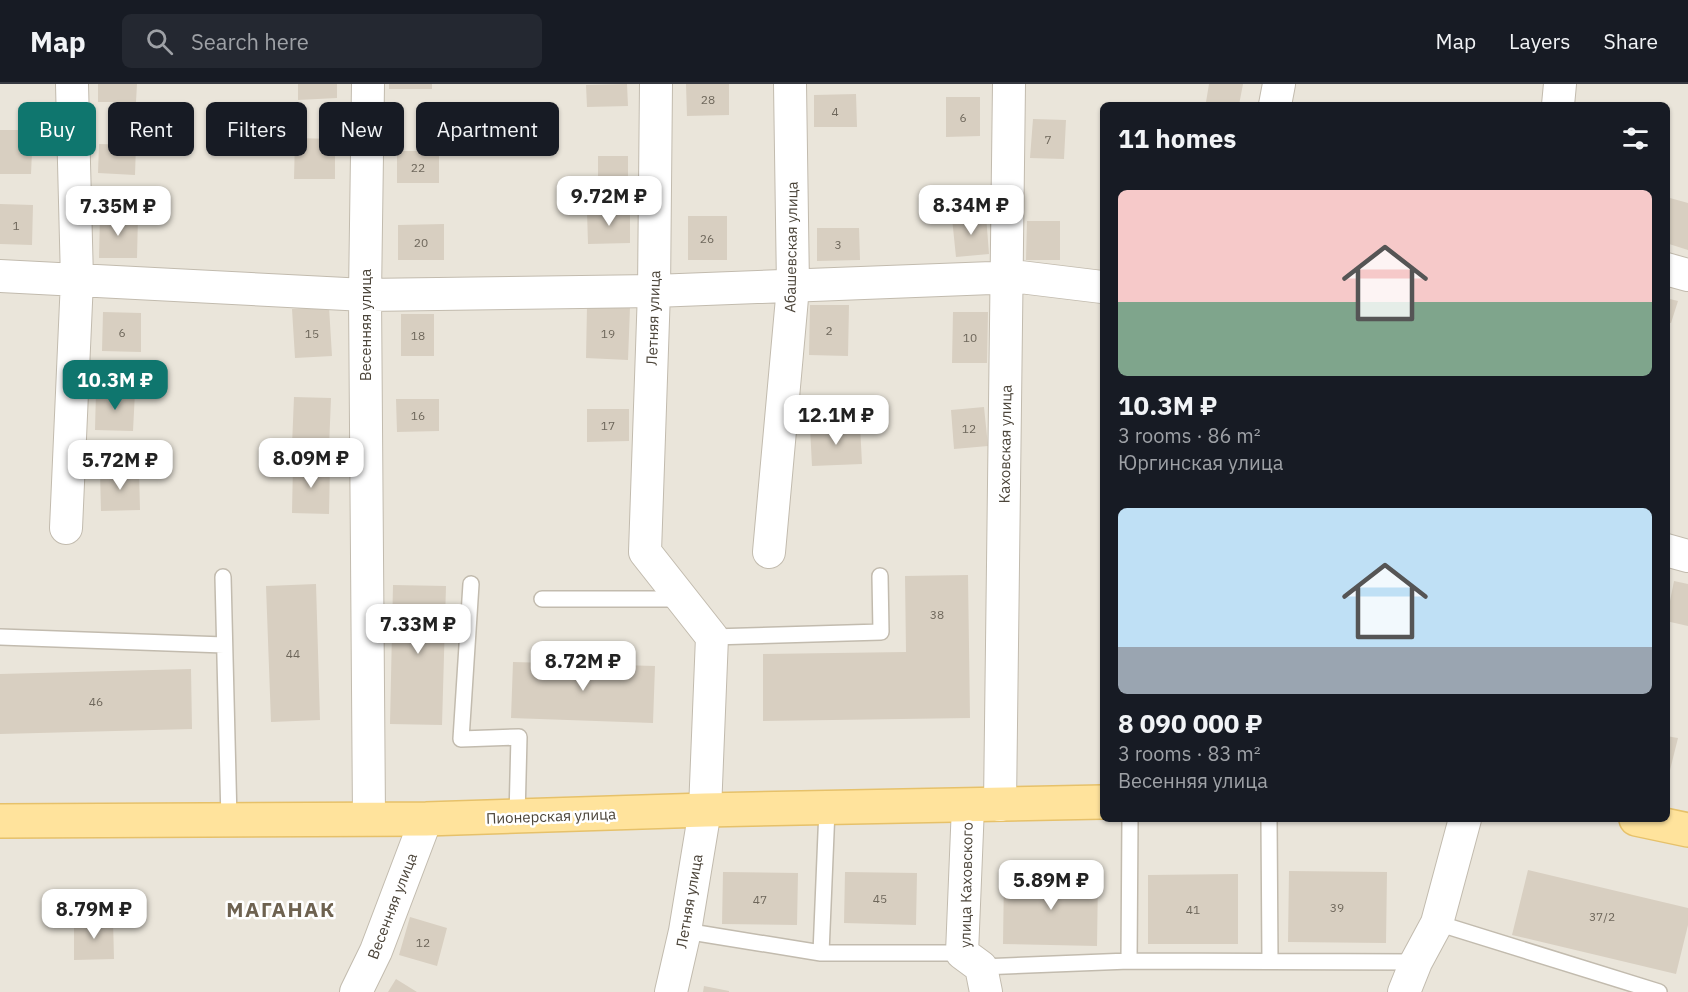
<!DOCTYPE html>
<html lang="en">
<head>
<meta charset="utf-8">
<style>
	body { margin:0; font-family:"IBM Plex Sans",sans-serif; background:#242831; color:#f1f3f6; height:100vh; display:flex; flex-direction:column; font-size:22px; white-space:nowrap }
	* { box-sizing:border-box; margin:0 }
	p { font-size:20px; color:#9ea1a6 }
	.icon { flex:none; width:33px; height:33px; fill:none; stroke:currentColor; stroke-width:2; stroke-linecap:round; stroke-linejoin:round }
	.map { position:relative; flex:1; overflow:hidden }
	.details { position:absolute; left:1100px; top:18px; width:570px; height:720px; display:flex; flex-direction:column; background:#171b24; border-radius:9px; box-shadow:0 2px 4px #0004 }
	.details>* { flex:none }
	.top-card { position:absolute; left:18px; top:18px; width:570px; height:54px; display:flex; gap:12px }
	.price { position:absolute; translate:-50% -51px; padding:0 14px; border-radius:12px; background:#fff; color:#222; font-size:20px; line-height:39px; filter:drop-shadow(0 2px 3px #0008) }
	.price::after { content:''; position:absolute; left:50%; top:36px; width:18px; height:14px; margin-left:-9px; background:inherit; clip-path:polygon(0 0,100% 0,50% 100%) }
	.price.current { background:#0f766e; color:#fff }
	ul { padding:0; list-style:none }
	li { display:grid; align-content:center; gap:12px; height:318px; padding:0 18px }
	li span { display:grid; place-items:center; height:186px; border-radius:9px; color:#555 }
	li>.icon { margin-inline-start:auto }
	span .icon { width:108px; height:108px; fill:#fffc; stroke-width:1 }
	li b { font-size:26px }
	h2 { display:flex; justify-content:space-between; align-items:center; height:72px; padding:0 18px; font-size:26px }
	.pill { padding:0 21px; border-radius:9px; background:#171b24; box-shadow:0 2px 4px #0004; font-size:21px; line-height:54px }
	.pill.current { background:#0f766e; color:#fff }
	header { display:flex; align-items:center; gap:36px; box-sizing:border-box; height:84px; padding:0 30px; background:#171b24; border-bottom:2px solid #363941 }
	header strong { font-size:28px }
	nav { display:flex; gap:33px; margin-inline-start:auto; font-size:21px }
	.search { width:420px; height:54px; background:#242831; display:flex; align-items:center; gap:15px; box-sizing:border-box; padding:0 21px; border-radius:9px; color:#9ea1a6; font-size:22px }
	.map>svg:first-child { display:block }
	.residential { fill:#eae5da; fill-rule:evenodd }
	.building { fill:#d8cfc1 }
	.lines { fill:none; stroke-linecap:round; stroke-linejoin:round }
	.service-casing { stroke:#c2bbae; stroke-width:18 }
	.minor-casing { stroke:#c2bbae; stroke-width:34 }
	.primary-casing { stroke:#e6c16a; stroke-width:36 }
	.service { stroke:#fff; stroke-width:15 }
	.minor { stroke:#fff; stroke-width:32 }
	.primary { stroke:#ffe39c; stroke-width:33 }
	.labels { text-anchor:middle; dominant-baseline:central; stroke-width:5; stroke-linejoin:round; paint-order:stroke }
	.number-label { font-size:12px; fill:#6e675b }
	.street-label { font-size:15px; fill:#4b4439; stroke:#fff }
	.district-label { font-size:21px; font-weight:bold; letter-spacing:1.5px; fill:#6e6250; stroke:#fff }
</style>
</head>
<body>
<header>
<strong>Map</strong>
<div class="search"><svg class="icon" aria-label="search" viewBox="0 0 24 24"><circle cx="10" cy="10" r="6"/><path d="M15 15l6 6"/></svg>Search here</div>
<nav><a>Map</a><a>Layers</a><a>Share</a></nav>
</header>
<div class="map">
<svg width="1688" height="908" viewBox="0 0 1688 908">
	<rect width="100%" height="100%" fill="#f6f3ec"/>
	<path class="residential" d="M0 0H1688V908H0ZM1102 21H1666V735H1102Z"/>
	<path class="building" d="M98 0H137L136 18H98Z
		M298 0H337V14L298 16Z
		M389 0H432V5H389Z
		M627 0 628 22 587 23 586 1Z
		M686 0H729V31L687 32Z
		M1209 0H1243L1239 21 1206 18Z
		M856 10 857 43H814V11Z
		M946 13H980V52L946 53Z
		M1033 35 1066 36 1064 75 1030 74Z
		M0 46H33L31 90H0Z
		M295 54 335 55V95H294Z
		M99 60 136 61 135 91 98 89Z
		M397 67H439V99H397Z
		M598 72H628V106H598Z
		M1670 114 1688 119V166L1666 159V128Z
		M0 120 33 121 32 161 0 160Z
		M587 127H630V159L588 160Z
		M100 131 138 132 137 174H99Z
		M986 131 989 170 956 173 952 134Z
		M688 132H727V176H688Z
		M1027 137H1060V176H1026Z
		M444 140V176H398V141Z
		M817 144H859L860 176 817 177Z
		M1666 214 1678 217 1671 239 1666 238Z
		M810 221H849L848 272 809 271Z
		M587 222 630 223 628 276 586 274Z
		M329 223 332 272 295 274 292 225Z
		M103 228 141 229V268L102 267Z
		M953 228H988L987 279H952Z
		M401 230H434V272H401Z
		M96 307 135 308 133 347 95 346Z
		M294 313 331 314 329 363 292 362Z
		M396 315H439V347L397 348Z
		M984 323 988 362 954 365 951 326Z
		M587 325H629V357L587 358Z
		M860 341 862 380 812 382 810 343Z
		M293 380 330 381 329 430 292 429Z
		M139 387 140 426 101 427 100 388Z
		M968 491 970 634 763 637V570L906 568 905 492Z
		M1674 497 1688 500V542L1666 537Z
		M316 500 320 636 271 638 266 502Z
		M393 501 446 502 442 641 390 640Z
		M513 578 655 582 653 639 511 634Z
		M191 585 192 645 0 650V590Z
		M1666 652 1678 654 1667 698 1666 697Z
		M1528 786 1688 824V841L1676 890 1512 851Z
		M1289 787 1387 788 1386 859 1288 858Z
		M723 788 798 789 797 841 722 840Z
		M845 788 917 789 916 841 844 839Z
		M1238 790V860H1148V791Z
		M1004 792 1098 793 1097 862 1003 860Z
		M410 833 447 844 437 882 399 871Z
		M113 836 114 875 74 876V837Z
		M396 895 417 908H388Z
		M704 902 729 907V908H703Z"/>
	<g class="lines">
		<defs>
			<path id="service" d="M223 493 229 736
				M471 500 461 655 519 653 517 733
				M542 515H682
				M0 553 224 561
				M712 553 881 548 880 492
				M1269 735 1270 877
				M1437 839 1659 908
				M685 847 821 869H962
				M821 869 827 725
				M1129 877 1130 735
				M981 883 1129 877 1416 878"/>
			<path id="minor" d="M368 0 365 211 369 734
				M656 0 654 207 645 468 712 553 705 726 685 847 671 908
				M1275 21 1279 0
				M1558 21 1560 0
				M1666 185 1688 191
				M0 192 365 211 654 207 1020 193 1102 203
				M66 444 77 196 72 0
				M1666 466 1688 472
				M769 468 793 203 790 0
				M1000 721 1009 0
				M968 722 962 869 981 883 986 908
				M356 908 376 867 426 735
				M1404 908 1416 878 1437 839 1465 735"/>
			<path id="primary" d="M1636 735 1688 746
				M0 737 426 735 705 726 1102 718"/>
		</defs>
		<use href="#service" class="service-casing"/>
		<use href="#minor" class="minor-casing"/>
		<use href="#primary" class="primary-casing"/>
		<use href="#service" class="service"/>
		<use href="#minor" class="minor"/>
		<use href="#primary" class="primary"/>
	</g>
	<g class="labels">
		<g class="number-label">
			<text x="708" y="15">28</text>
			<text x="835" y="27">4</text>
			<text x="963" y="33">6</text>
			<text x="1048" y="55">7</text>
			<text x="418" y="83">22</text>
			<text x="16" y="141">1</text>
			<text x="707" y="154">26</text>
			<text x="421" y="158">20</text>
			<text x="838" y="160">3</text>
			<text x="829" y="246">2</text>
			<text x="122" y="248">6</text>
			<text x="312" y="249">15</text>
			<text x="608" y="249">19</text>
			<text x="418" y="251">18</text>
			<text x="970" y="253">10</text>
			<text x="418" y="331">16</text>
			<text x="608" y="341">17</text>
			<text x="969" y="344">12</text>
			<text x="937" y="530">38</text>
			<text x="293" y="569">44</text>
			<text x="96" y="617">46</text>
			<text x="880" y="814">45</text>
			<text x="760" y="815">47</text>
			<text x="1337" y="823">39</text>
			<text x="1193" y="825">41</text>
			<text x="1602" y="832">37/2</text>
			<text x="423" y="858">12</text>
		</g>
		<g class="street-label">
			<text transform="translate(791 163) rotate(-89)">Абашевская улица</text>
			<text transform="translate(653 234) rotate(-88)">Летняя улица</text>
			<text transform="translate(365 241) rotate(-90)">Весенняя улица</text>
			<text transform="translate(1005 360) rotate(-89)">Каховская улица</text>
			<text transform="translate(551 732) rotate(-2)">Пионерская улица</text>
			<text transform="translate(966 801) rotate(-89)">улица Каховского</text>
			<text transform="translate(689 817) rotate(-80)">Летняя улица</text>
			<text transform="translate(392 822) rotate(-69)">Весенняя улица</text>
		</g>
		<g class="district-label">
			<text x="281" y="825">МАГАНАК</text>
		</g>
	</g>
</svg>
<b class="price" style="left:609px;top:143px">9.72M ₽</b>
<b class="price" style="left:971px;top:152px">8.34M ₽</b>
<b class="price" style="left:118px;top:153px">7.35M ₽</b>
<b class="price current" style="left:115px;top:327px">10.3M ₽</b>
<b class="price" style="left:836px;top:362px">12.1M ₽</b>
<b class="price" style="left:311px;top:405px">8.09M ₽</b>
<b class="price" style="left:120px;top:407px">5.72M ₽</b>
<b class="price" style="left:418px;top:571px">7.33M ₽</b>
<b class="price" style="left:583px;top:608px">8.72M ₽</b>
<b class="price" style="left:1051px;top:827px">5.89M ₽</b>
<b class="price" style="left:94px;top:856px">8.79M ₽</b>
<div class="top-card">
<a class="pill current">Buy</a>
<a class="pill">Rent</a>
<a class="pill">Filters</a>
<a class="pill">New</a>
<a class="pill">Apartment</a>
</div>
<section class="details">
<h2>11 homes<svg class="icon" aria-label="filters" viewBox="0 0 24 24"><path d="M4 7h16M4 17h16"/><circle cx="9" cy="7" r="2"/><circle cx="15" cy="17" r="2"/></svg></h2>
<ul>
<li><span style="background:linear-gradient(#f6c9c9 60%,#7fa58c 0)"><svg class="icon" aria-label="home" viewBox="0 0 24 24"><path d="M3 11l9-7 9 7M6 9v11h12V9"/></svg></span><div><b>10.3M ₽</b><p>3 rooms · 86 m²</p><p>Юргинская улица</p></div></li>
<li><span style="background:linear-gradient(#bfe0f5 75%,#9aa5b1 0)"><svg class="icon" aria-label="home" viewBox="0 0 24 24"><path d="M3 11l9-7 9 7M6 9v11h12V9"/></svg></span><div><b>8 090 000 ₽</b><p>3 rooms · 83 m²</p><p>Весенняя улица</p></div></li>
</ul>
</section>
</div>
</body>
</html>
